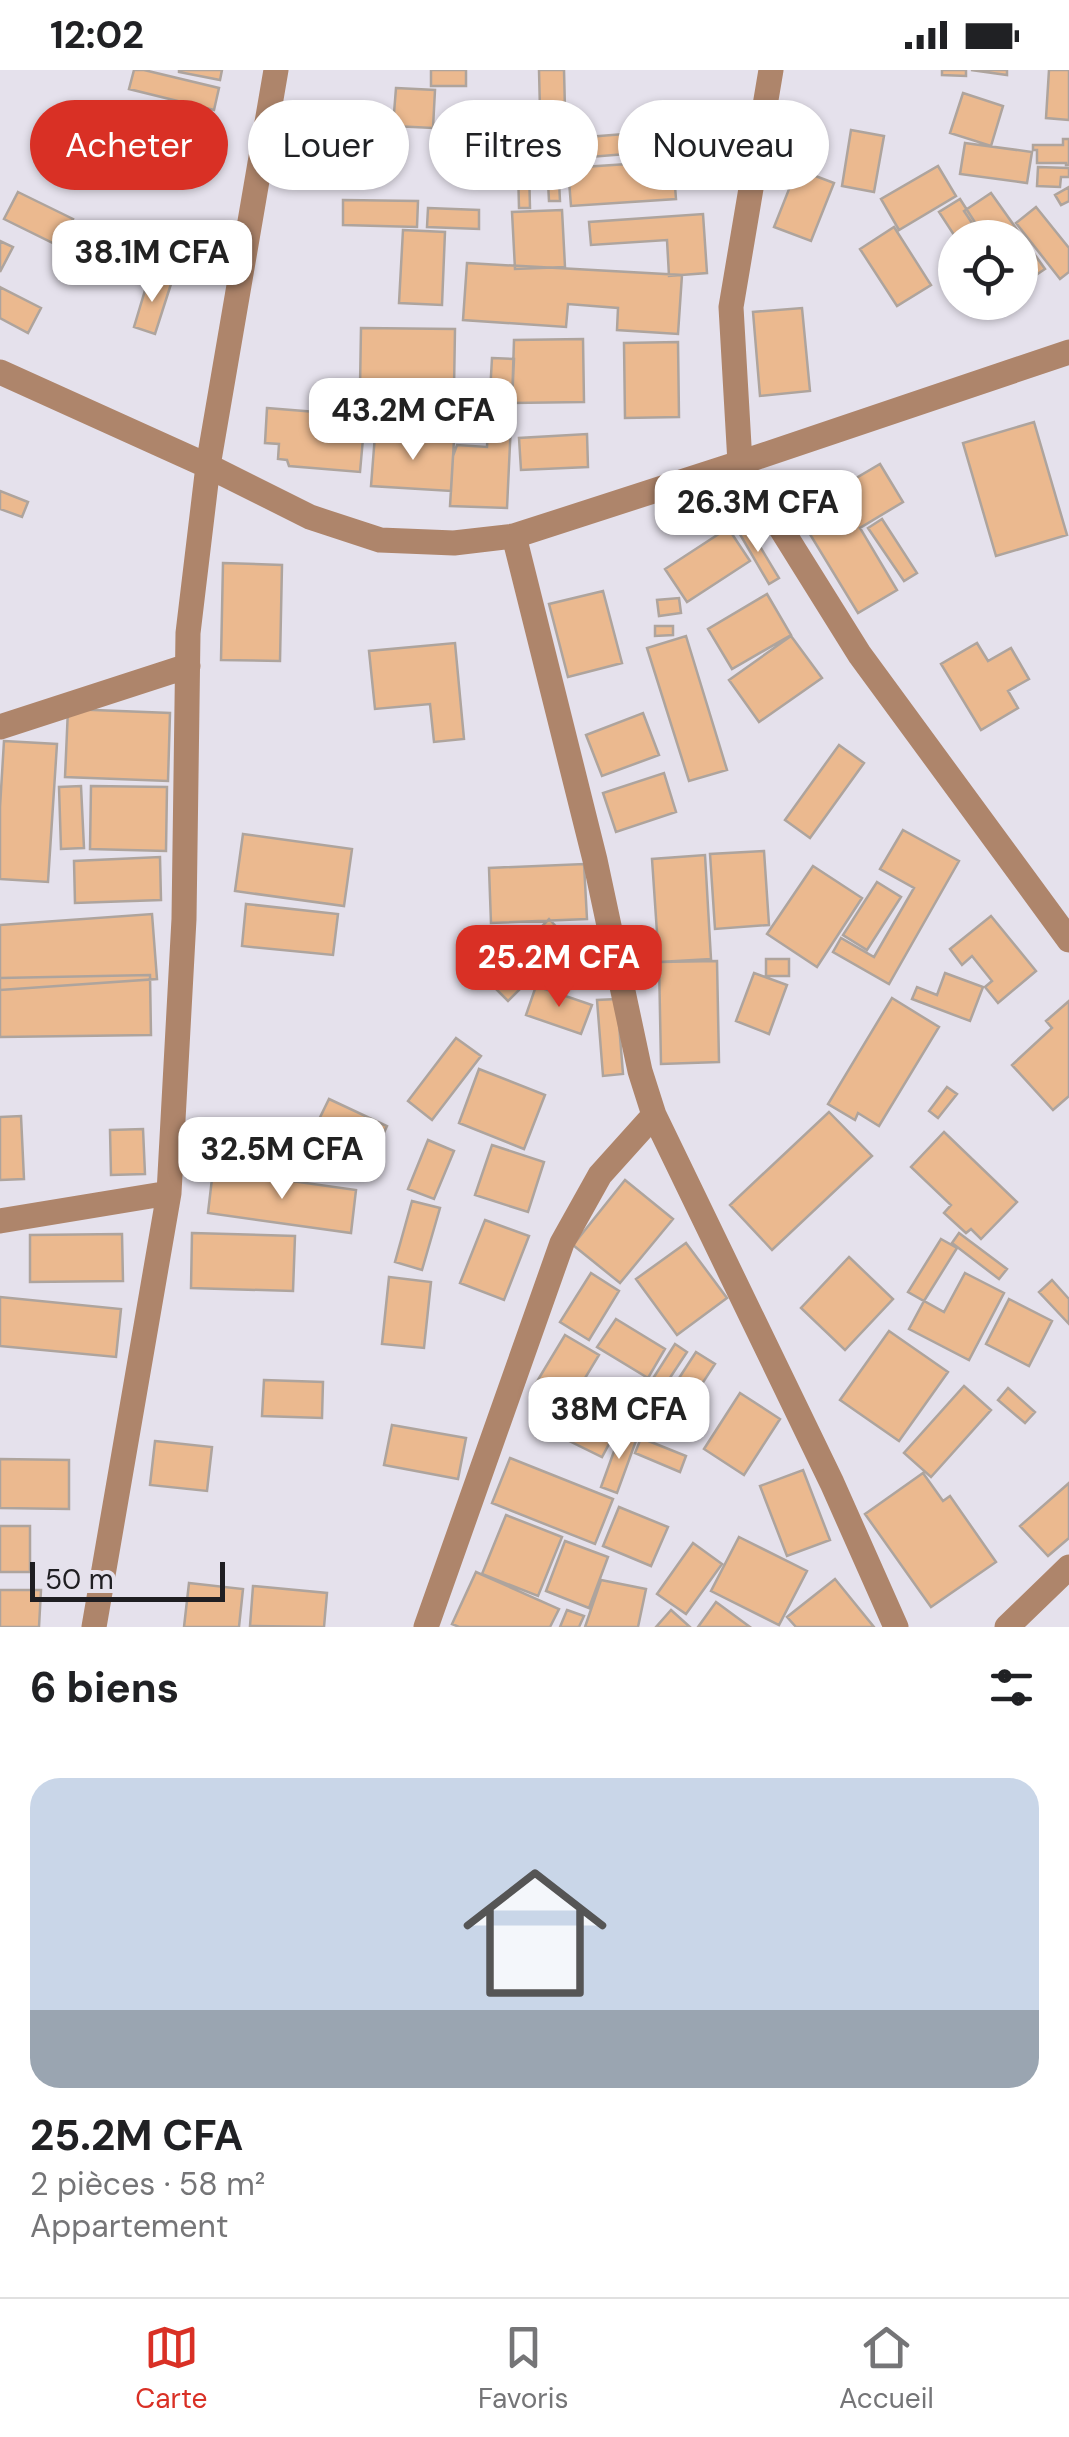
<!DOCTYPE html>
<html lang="fr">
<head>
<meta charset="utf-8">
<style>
	body { margin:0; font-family:"DM Sans",sans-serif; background:#f6f6f6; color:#202124; height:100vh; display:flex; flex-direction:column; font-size:38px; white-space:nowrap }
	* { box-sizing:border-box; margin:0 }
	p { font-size:32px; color:#757577 }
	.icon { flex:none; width:55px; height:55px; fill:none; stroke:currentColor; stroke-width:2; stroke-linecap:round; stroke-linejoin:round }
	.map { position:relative; height:1557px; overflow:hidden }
	.panel { display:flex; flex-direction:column; background:#fff; flex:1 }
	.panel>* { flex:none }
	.guide { position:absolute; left:30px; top:30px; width:1010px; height:90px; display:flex; gap:20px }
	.fabs { position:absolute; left:938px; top:150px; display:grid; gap:20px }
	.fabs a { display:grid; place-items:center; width:100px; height:100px; border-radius:50%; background:#fff; box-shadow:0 2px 8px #0004; font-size:50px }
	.scale { position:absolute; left:30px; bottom:25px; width:195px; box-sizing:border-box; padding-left:10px; border:5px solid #1f1e22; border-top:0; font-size:28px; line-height:35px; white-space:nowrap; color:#1f1e22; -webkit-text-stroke:8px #e5e1ec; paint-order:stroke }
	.price { position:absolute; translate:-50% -85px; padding:0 22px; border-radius:20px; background:#fff; color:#222; font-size:32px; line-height:65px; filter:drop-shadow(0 2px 5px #0008) }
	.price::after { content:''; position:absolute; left:50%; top:60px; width:30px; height:22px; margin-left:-15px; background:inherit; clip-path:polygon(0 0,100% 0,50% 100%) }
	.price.selected { background:#d93025; color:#fff }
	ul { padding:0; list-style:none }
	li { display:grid; align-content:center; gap:20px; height:530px; padding:0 30px }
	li+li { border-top:2px solid #e0e0e0 }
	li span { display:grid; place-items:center; height:310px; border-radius:30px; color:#555 }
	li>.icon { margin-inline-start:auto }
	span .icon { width:180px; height:180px; fill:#fffc; stroke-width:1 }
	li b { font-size:42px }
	h2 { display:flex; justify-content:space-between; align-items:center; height:120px; padding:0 30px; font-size:42px }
	.chip { padding:0 35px; border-radius:45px; background:#fff; box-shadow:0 2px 8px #0004; font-size:35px; line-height:90px }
	.chip.selected { background:#d93025; color:#fff }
	.status { display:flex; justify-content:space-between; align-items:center; height:70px; padding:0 50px; background:#fff; direction:ltr }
	.status svg { height:28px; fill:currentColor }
	.menu { display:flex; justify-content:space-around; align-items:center; height:140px; border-top:2px solid #e0e0e0; background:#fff; font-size:28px; color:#757577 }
	.menu a { display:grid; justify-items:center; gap:5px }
	.menu .selected { color:#d93025 }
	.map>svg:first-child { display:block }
	.building { fill:#ebb98f; stroke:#aea49d; stroke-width:2.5 }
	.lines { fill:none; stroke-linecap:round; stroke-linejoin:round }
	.minor { stroke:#ae856b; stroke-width:25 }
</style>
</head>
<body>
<div class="status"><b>12:02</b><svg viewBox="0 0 49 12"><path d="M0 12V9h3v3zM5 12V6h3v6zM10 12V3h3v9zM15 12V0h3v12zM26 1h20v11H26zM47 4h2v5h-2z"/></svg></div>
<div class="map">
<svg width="1069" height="1557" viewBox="0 0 1069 1557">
	<rect width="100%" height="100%" fill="#e5e1ec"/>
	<path class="building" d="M134 0H144L219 18 214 40 129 19Z
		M179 0H222L220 10 179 2Z
		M431 0H466V16H431Z
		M539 0H564L565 40H540Z
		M942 0H966V6L942 5Z
		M971 0H1007V5Z
		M1049 0H1069V50L1046 48Z
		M396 18 435 20 433 58 393 56Z
		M963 23 1003 36 991 76 950 63Z
		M851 60 884 66 874 122 842 116Z
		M661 61 663 81 565 89 563 69Z
		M1063 69H1069V95H1066V93H1037V80H1033V75H1063Z
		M562 72V86L533 87 532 73Z
		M965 73 1032 82 1027 113 960 104Z
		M558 91 560 131H549L547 92Z
		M673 91 676 129 571 136 568 98Z
		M938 96 956 126 899 160 881 129Z
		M1038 97 1069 98V107H1061L1060 117 1037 116Z
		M518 98H529L530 138H519Z
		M797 99 834 113 811 171 774 157Z
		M1069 117V131L1061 135 1055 125Z
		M18 122 73 149 59 176 4 149Z
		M991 123 1045 199 1020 216V168H982L964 141Z
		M960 129 985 168H956L939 142Z
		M343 130 418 131 417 157 343 155Z
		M1036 137 1069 178V202L1060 209 1016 153Z
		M428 138 479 140V159L427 157Z
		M562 140 565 197 515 199 512 142Z
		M703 144 707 203 669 206 667 170 591 175 589 152Z
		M894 157 931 215 897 236 860 179Z
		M403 160 445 162 442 235 399 233Z
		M0 171 13 177 0 202Z
		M467 193 682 205 678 264 617 260 618 238 568 234 566 257 463 250Z
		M149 207 171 214 155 264 134 257Z
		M0 217 41 238 28 263 0 248Z
		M802 238 810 321 760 326 753 242Z
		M361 258 455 259 454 318 360 317Z
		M583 269 584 332 512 333 514 270Z
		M678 272 679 347 625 348 624 273Z
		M492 288 514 289 507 438 450 436 453 386 457 375 487 377Z
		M267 338 365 346 360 402 289 396 287 390 278 389 279 374 265 373Z
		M1034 352 1067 465 996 486 963 373Z
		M587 364 588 397 521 400 519 368Z
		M375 365 454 370 451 421 371 416Z
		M880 394 903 432 860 458 897 520 858 543 797 443Z
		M0 421 28 432 22 447 0 439Z
		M882 449 917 503 904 511 868 458Z
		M747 455 779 508 769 514 738 461Z
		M728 458 750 491 687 532 665 499Z
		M223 493 282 495 280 591 221 590Z
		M603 521 622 593 568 607 549 534Z
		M767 524 791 565 732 599 708 559Z
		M679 528 681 543 659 546 657 530Z
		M655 556H673V565L655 566Z
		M686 566 727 700 689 711 647 578Z
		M791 566 822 608 759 652 729 610Z
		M455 573 464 669 434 672 430 634 375 639 369 581Z
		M977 573 988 591 1011 578 1029 609 1008 621 1018 638 981 660 941 594Z
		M68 639 170 643 168 711 65 707Z
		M643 643 659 685 602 706 586 665Z
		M4 671 57 674 48 812 0 809V737Z
		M839 675 864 693 810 768 785 750Z
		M664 703 676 742 616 762 603 723Z
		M81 716 84 778 61 779 59 717Z
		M91 716 167 717 166 781 90 779Z
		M903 760 959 791 889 914 833 882 841 868 874 887 914 818 880 799Z
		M243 764 352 779 344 836 235 821Z
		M764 781 769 855 715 859 710 784Z
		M705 785 711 889 659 892 652 789Z
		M160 787 161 830 75 833 74 791Z
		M584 794 587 849 491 853 489 798Z
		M813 796 862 828 817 897 767 864Z
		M877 812 901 827 867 880 843 865Z
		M246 834 338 844 333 885 242 876Z
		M152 844 157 909 0 920V855Z
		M991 846 1036 901 998 933 985 917 992 911 972 886 962 895 950 879Z
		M549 849 569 870 508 931 488 911Z
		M766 889H789V906H766Z
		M717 891 719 992 661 994 659 892Z
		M754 903 787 915 769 964 736 951Z
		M945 903 983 917 970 951 912 929 917 917 937 925Z
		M150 905 151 965 0 967V908Z
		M536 916 592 935 581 964 526 945Z
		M892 928 939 957 879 1056 858 1043 855 1050 828 1034Z
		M617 929 623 1004 603 1006 597 930Z
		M1069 931V1026L1053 1040 1012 995 1052 958 1046 951Z
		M456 968 481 986 432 1050 408 1031Z
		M479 999 545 1025 524 1079 459 1053Z
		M947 1017 957 1024 938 1048 929 1041Z
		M329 1029 387 1056 367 1099 308 1072Z
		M829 1042 872 1086 772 1180 730 1135Z
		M21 1046 24 1109 0 1110V1047Z
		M143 1059 145 1104 111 1105 110 1060Z
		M944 1062 1017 1132 981 1169 971 1159 966 1163 944 1143 951 1135 911 1097Z
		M428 1070 454 1081 434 1129 408 1119Z
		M492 1075 544 1092 528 1142 475 1125Z
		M213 1100 356 1120 351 1163 208 1143Z
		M625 1110 673 1149 620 1213 573 1175Z
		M412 1131 440 1138 422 1200 395 1192Z
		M485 1150 529 1166 504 1230 460 1213Z
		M192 1163 295 1166 293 1221 191 1218Z
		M959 1163 1007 1199 999 1209 952 1173Z
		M122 1164 123 1211 30 1212V1165Z
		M941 1169 957 1178 924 1231 908 1222Z
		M686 1173 727 1228 677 1265 636 1209Z
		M849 1187 893 1229 845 1280 801 1238Z
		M591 1203 619 1221 589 1270 560 1252Z
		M965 1203 1004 1223 969 1290 909 1259 924 1231 944 1242Z
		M389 1207 431 1212 424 1278 382 1274Z
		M1052 1210 1069 1229V1254L1039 1222Z
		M0 1227 121 1239 116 1287 0 1276Z
		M1009 1229 1052 1251 1029 1296 986 1274Z
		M616 1249 665 1279 648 1308 597 1277Z
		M889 1261 948 1302 899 1371 840 1330Z
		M565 1265 599 1285 570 1333 536 1313Z
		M675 1274 687 1282 656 1329 645 1321Z
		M696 1282 715 1294 670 1363 651 1351Z
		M264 1310 323 1312 322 1348 262 1346Z
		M964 1316 991 1340 931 1407 904 1383Z
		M1008 1318 1035 1342 1025 1353 998 1330Z
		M740 1323 780 1349 744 1405 704 1379Z
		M570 1333 618 1357 602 1387 555 1364Z
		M392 1355 466 1368 458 1409 384 1395Z
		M621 1362 637 1368 617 1423 601 1417Z
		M641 1368 686 1386 680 1402 635 1383Z
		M155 1371 212 1377 207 1421 150 1415Z
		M510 1388 613 1429 595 1474 492 1433Z
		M0 1389 69 1390V1439L0 1438Z
		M803 1400 830 1470 787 1486 760 1416Z
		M923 1403 943 1431 950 1426 996 1492 931 1537 865 1444Z
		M1069 1413V1468L1048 1486 1020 1456Z
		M619 1437 668 1457 651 1496 603 1476Z
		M506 1445 562 1467 538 1526 482 1504Z
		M0 1456H30V1502H0Z
		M739 1467 807 1501 779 1555 711 1521Z
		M565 1471 608 1487 589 1538 546 1521Z
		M693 1473 722 1494 686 1544 657 1524Z
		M476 1502 559 1539 550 1557H459L452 1554Z
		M835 1509 874 1557H796L787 1547Z
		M601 1510 646 1519 638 1557H585Z
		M189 1513 243 1519 239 1557H184Z
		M253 1516 327 1523 324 1557 250 1556Z
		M0 1520H41L39 1557H0Z
		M716 1532 750 1557H698Z
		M567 1540 584 1546 579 1557H560Z
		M671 1540 690 1557H656Z"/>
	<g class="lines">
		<path class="minor" d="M771 0 731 237 740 393 860 585 1069 870
			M0 302 208 396 310 447 380 470 454 473 514 466 740 393 1069 282
			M514 466 595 790 640 1001 654 1045 832 1413 896 1557
			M0 657 188 596
			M0 1151 169 1123
			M94 1557 169 1123 184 849 188 563 208 396 276 0
			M426 1557 562 1173 600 1105 654 1045
			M1007 1557 1069 1497"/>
	</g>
</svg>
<div class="fabs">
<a><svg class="icon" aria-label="locate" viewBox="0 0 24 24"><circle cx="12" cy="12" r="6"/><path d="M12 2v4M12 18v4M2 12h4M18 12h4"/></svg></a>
</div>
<div class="scale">50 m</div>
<b class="price" style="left:152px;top:235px">38.1M CFA</b>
<b class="price" style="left:413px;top:393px">43.2M CFA</b>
<b class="price" style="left:758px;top:485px">26.3M CFA</b>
<b class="price selected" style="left:559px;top:940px">25.2M CFA</b>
<b class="price" style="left:282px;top:1132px">32.5M CFA</b>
<b class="price" style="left:619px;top:1392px">38M CFA</b>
<div class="guide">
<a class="chip selected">Acheter</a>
<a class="chip">Louer</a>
<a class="chip">Filtres</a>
<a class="chip">Nouveau</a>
</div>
</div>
<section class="panel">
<h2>6 biens<svg class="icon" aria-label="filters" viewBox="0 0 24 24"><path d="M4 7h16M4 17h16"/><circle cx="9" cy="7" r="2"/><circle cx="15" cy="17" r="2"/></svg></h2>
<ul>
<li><span style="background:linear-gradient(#c9d6e8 75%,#9aa5b1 0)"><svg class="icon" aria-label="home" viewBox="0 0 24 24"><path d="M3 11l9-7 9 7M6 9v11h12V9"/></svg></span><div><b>25.2M CFA</b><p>2 pièces · 58 m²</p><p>Appartement</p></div></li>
</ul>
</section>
<nav class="menu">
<a class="selected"><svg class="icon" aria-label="map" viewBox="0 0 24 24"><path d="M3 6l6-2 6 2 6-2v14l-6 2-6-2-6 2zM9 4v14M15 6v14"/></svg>Carte</a>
<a><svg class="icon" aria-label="saved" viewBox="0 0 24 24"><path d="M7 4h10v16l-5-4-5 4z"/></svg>Favoris</a>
<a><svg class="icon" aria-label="home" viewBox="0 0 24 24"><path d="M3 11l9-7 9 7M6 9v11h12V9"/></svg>Accueil</a>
</nav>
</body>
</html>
